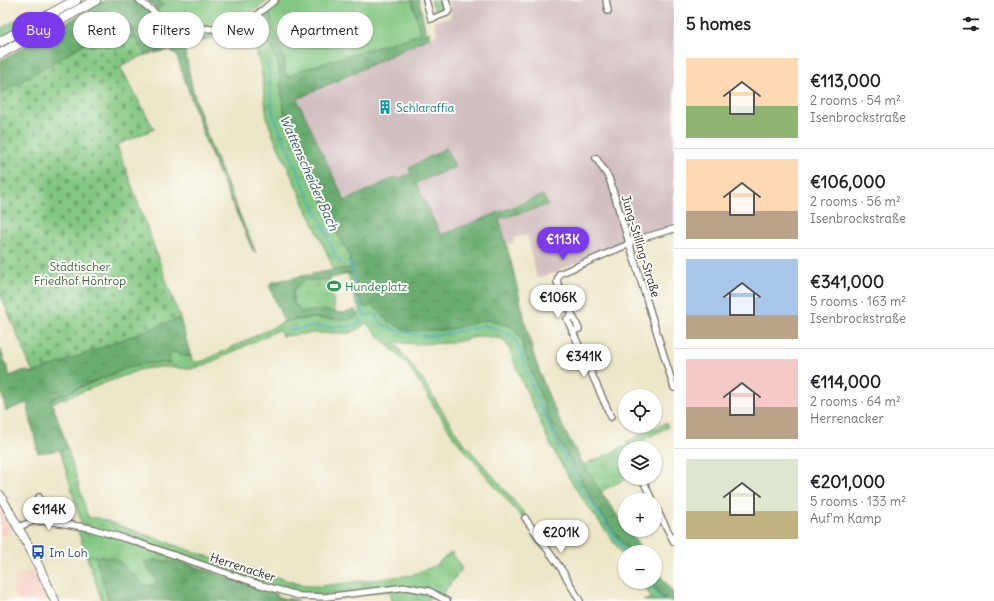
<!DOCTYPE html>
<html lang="en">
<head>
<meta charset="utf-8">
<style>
	body { margin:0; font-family:Delius,sans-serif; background:#f6f6f6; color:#202124; height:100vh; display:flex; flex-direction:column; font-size:15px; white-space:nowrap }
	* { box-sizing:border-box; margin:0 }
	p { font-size:13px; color:#757577 }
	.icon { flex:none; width:22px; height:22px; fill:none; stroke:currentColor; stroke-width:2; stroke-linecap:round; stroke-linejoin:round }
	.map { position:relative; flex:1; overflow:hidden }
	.side { display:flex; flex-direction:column; background:#fff; width:320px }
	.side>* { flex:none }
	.hud { position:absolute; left:12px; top:12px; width:380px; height:36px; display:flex; gap:8px }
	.buttons { position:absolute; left:618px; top:389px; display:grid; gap:8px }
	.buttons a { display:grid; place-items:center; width:44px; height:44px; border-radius:50%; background:#fff; box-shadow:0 1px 3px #0004; font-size:20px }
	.price { position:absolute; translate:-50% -34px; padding:0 9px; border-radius:14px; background:#fff; color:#222; font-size:13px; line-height:26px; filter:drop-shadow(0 1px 2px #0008) }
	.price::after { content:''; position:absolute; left:50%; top:24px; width:12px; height:9px; margin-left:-6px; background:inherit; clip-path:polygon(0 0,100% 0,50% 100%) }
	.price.selected { background:#7c3aed; color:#fff }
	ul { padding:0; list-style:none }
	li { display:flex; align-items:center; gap:12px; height:100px; padding:0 12px }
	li+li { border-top:1px solid #e0e0e0 }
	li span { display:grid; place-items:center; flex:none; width:112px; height:80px; border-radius:0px; color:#555 }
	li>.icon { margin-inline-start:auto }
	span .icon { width:48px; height:48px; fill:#fffc; stroke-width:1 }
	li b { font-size:17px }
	h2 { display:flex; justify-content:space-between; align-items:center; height:48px; padding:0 12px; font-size:17px }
	.pill { padding:0 14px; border-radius:18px; background:#fff; box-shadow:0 1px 3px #0004; font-size:14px; line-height:36px }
	.pill.selected { background:#7c3aed; color:#fff }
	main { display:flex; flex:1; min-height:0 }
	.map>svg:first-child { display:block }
	.built { fill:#f7d1c6 }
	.industrial { fill:#d2bfbf }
	.grass { fill:url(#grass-tufts); stroke:#567956 }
	.forest { fill:url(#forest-crowns); stroke:#4a6c4d }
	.cemetery { fill:url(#cemetery-stones); stroke:#567956 }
	.garden { fill:#82c781; stroke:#567956 }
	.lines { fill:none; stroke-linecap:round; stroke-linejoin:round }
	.stream { stroke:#42a8c2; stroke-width:1.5 }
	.minor-casing { stroke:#6f6d62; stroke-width:8 }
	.secondary-casing { stroke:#6f6d62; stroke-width:10 }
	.primary-casing { stroke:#6f6d62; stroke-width:11 }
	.minor { stroke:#fff; stroke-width:5.5 }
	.secondary { stroke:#fff; stroke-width:8 }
	.primary { stroke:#fff; stroke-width:9 }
	.labels { text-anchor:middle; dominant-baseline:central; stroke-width:4; stroke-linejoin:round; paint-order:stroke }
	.culture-label { font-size:12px; fill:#0d838f; stroke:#fdfcf7; text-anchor:start }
	.street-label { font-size:12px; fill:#2b2b2b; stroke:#fdfcf7 }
	.park-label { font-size:12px; fill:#496249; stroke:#fdfcf7 }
	.leisure-label { font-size:12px; fill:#27864d; stroke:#fdfcf7; text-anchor:start }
	.transit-label { font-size:12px; fill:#164399; stroke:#fdfcf7; text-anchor:start }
	.water-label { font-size:13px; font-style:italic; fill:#345d67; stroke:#fdfcf7 }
</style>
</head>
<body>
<main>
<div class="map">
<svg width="674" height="601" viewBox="0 0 674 601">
	<defs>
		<pattern id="grass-tufts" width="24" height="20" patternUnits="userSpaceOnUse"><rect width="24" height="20" fill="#82c781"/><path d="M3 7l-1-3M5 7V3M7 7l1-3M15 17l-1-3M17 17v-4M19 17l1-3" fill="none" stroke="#6ba26a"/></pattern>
		<pattern id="forest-crowns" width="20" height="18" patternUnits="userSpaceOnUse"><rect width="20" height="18" fill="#69ac6f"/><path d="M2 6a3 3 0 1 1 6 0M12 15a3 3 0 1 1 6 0" fill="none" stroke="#578c5b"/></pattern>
		<pattern id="cemetery-stones" width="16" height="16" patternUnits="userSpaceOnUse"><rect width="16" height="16" fill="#82c781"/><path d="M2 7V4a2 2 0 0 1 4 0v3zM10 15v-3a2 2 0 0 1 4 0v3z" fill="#6ba26a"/></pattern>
	</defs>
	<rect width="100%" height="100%" fill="#fdfcf7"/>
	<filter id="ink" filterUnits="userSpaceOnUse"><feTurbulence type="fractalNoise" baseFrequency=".025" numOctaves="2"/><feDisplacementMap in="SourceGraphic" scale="8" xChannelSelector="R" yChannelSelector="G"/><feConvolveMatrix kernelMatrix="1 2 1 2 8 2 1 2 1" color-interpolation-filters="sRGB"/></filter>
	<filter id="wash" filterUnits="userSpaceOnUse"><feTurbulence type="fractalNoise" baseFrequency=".012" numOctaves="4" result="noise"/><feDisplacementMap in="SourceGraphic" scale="16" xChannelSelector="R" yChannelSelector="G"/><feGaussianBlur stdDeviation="0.9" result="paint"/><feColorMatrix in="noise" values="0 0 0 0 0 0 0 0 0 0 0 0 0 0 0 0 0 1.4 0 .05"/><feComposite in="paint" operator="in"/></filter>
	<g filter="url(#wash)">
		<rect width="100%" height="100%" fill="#ede7c9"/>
		<path class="built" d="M0 507 13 530 0 537Z
			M35 569 49 601H17L11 587 17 585 14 578Z"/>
		<path class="industrial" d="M448 0H674V236L671 237 668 227 623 239 624 244 564 268 556 273 537 278 527 235 514 238 515 242 507 245 499 219 441 235 416 183 454 167 410 168 412 173 397 180 396 178 344 201 297 99 437 34 434 22 436 20 451 17Z"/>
		<path class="grass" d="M431 0H441L443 8 439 13 434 10Z
			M28 13 31 21 0 38V29Z
			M251 30 268 41 278 62 285 117 338 234 349 254 351 268 333 270 330 260 273 136 267 119 262 75 253 38 248 35Z
			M352 273 357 294 372 305 388 321 447 330 486 320 511 326 521 337 525 354 553 430 595 505 629 552H625V558L575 488 551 446 521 379 508 346 503 339 482 336 450 343 414 344 394 342 422 379 459 437 527 516 523 519 455 439 409 367 366 323 357 330 349 333H314L282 336 279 330 205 365 191 369 162 367 142 369 52 403 51 400 132 366 149 363H169V354L174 352 191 357 194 362 203 361 284 322 309 318 349 320 361 312 355 300 348 274Z
			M330 278 335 312H301L293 301V290L304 280Z
			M666 423 668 427 632 446 633 448H625V478H627L600 492 583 465 626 446 627 441Z
			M68 449 88 517 98 518 203 555 306 586H321L412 575 434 566 452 552 462 569 439 598 428 599V601H392L390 591 329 595 294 594 90 527 89 524 82 525 60 450Z
			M77 528H85L137 544 236 581C215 574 163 554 144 562L157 581 155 585 145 586 116 559 95 556 109 601H102Z
			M641 582H651L665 601H643L652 598Z"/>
		<path class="forest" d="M105 0H136L169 26 222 30 224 35 184 46 193 91 210 144 256 253 253 251 207 145 176 54 170 50 145 55 128 24 113 27 0 94V61Z
			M148 0H159L163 5 156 10Z
			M412 0H419L426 33 430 32 431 37 297 99 345 201 396 177 398 179 411 173 409 168 446 148 455 167 416 183 441 235 543 195 548 205 499 219C513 263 521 308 533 352 552 416 586 473 625 526V530H628L643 552H629L595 505 553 430 525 354 521 338 511 326 486 320 447 330 406 331 388 321 372 305 365 308 357 294 352 273 323 280H304L293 290V301L301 312 324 310 343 313 355 310 358 315 349 320 309 318 284 322 269 285 272 282 333 270 351 268 349 254 338 234 285 116 278 62 268 41 251 30 250 21 268 9 284 59 285 72 289 76 301 70 420 34Z
			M180 318 191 357 173 352 169 354 170 363H149L132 366 51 399 68 449 38 453 27 403 6 411 0 386V348L10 376 24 370 33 373Z
			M95 556 116 559 145 586 155 585 157 581 144 562C170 553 248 585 276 594V597C284 599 291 598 299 601H109Z
			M655 568 674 594V601H665L651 582H655Z"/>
		<path class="cemetery" d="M127 24 145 55 120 66 154 129 117 145 180 318 33 373 0 293V94L113 27Z"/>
		<path class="garden" d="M159 0H270L228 27 169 22 156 10 163 5Z
			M277 0H412L420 34 301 70 289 77 285 72 284 59 268 9Z"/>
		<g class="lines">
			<path class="stream" d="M268 64 273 114 300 177 327 234 336 258 341 262
				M347 261H348L352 267 356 293 365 316 373 314 383 325 396 330 422 336 441 335 485 325 505 332 515 338 535 393 560 450 583 491 626 552
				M288 330 312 327H345L357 325 361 320
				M647 582 663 601"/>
		</g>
	</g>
	<g filter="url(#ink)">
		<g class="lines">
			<defs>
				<path id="minor" d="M139 0 169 24 182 27 227 30
					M426 0 431 19 447 13 449 10 446 0
					M606 0 608 11
					M244 29 249 21 275 0
					M596 158 609 178 674 388
					M628 242 674 229
					M572 315 567 319 611 417
					M572 332 579 329 557 282 559 274 629 244
					M642 478 652 500
					M655 506 674 542
					M525 518 562 570 580 601
					M34 521 33 518 41 502 39 497
					M18 527 34 521 54 522 90 528 130 540 258 584 300 596 325 597 407 587 429 591 447 601"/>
				<path id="secondary" d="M0 495 33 554 55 601"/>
				<path id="primary" d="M0 42 76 0
					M0 54 96 0"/>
			</defs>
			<use href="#minor" class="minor-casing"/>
			<use href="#secondary" class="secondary-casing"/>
			<use href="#primary" class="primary-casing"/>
			<use href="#minor" class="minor"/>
			<use href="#secondary" class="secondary"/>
			<use href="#primary" class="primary"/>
		</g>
	</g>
	<defs>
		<symbol id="building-bare" viewBox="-9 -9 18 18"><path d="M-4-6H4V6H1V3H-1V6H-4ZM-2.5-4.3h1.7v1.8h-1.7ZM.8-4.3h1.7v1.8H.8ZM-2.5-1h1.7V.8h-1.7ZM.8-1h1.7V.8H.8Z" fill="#0f9aa8" stroke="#fdfcf7" stroke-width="2.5" paint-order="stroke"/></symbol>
		<symbol id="stadium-bare" viewBox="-9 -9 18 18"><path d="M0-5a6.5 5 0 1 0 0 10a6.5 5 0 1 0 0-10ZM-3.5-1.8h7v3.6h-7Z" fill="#2e9e5b" stroke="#fdfcf7" stroke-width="2.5" paint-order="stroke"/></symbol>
		<symbol id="bus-bare" viewBox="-9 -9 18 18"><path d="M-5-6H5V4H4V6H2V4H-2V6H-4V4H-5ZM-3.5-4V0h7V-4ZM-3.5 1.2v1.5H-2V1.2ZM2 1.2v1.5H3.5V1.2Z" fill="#1a4fb4" stroke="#fdfcf7" stroke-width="2.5" paint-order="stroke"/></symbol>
	</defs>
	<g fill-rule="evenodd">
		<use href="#building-bare" x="375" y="97" width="20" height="20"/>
		<use href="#stadium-bare" x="324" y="276" width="20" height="20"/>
		<use href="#bus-bare" x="28" y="542" width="20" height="20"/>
	</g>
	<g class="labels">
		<g class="culture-label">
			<text x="396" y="107">Schlaraffia</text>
		</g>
		<g class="street-label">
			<text transform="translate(641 246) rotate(73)">Jung-Stilling-Straße</text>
			<text transform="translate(243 567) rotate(18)">Herrenacker</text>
		</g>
		<g class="park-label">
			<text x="80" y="266">Städtischer<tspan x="80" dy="14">Friedhof Höntrop</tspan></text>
		</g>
		<g class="leisure-label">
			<text x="345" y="286">Hundeplatz</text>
		</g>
		<g class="transit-label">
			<text x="49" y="552">Im Loh</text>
		</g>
		<g class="water-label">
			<text transform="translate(309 173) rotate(66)">Wattenscheider Bach</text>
		</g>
	</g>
</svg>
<div class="buttons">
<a><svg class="icon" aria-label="locate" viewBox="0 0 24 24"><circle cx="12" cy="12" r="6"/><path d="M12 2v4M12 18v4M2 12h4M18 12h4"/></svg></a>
<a><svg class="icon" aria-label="layers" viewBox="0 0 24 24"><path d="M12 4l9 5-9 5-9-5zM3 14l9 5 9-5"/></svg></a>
<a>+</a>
<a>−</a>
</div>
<b class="price selected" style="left:563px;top:261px">€113K</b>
<b class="price" style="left:558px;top:319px">€106K</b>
<b class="price" style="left:584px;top:378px">€341K</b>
<b class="price" style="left:49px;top:531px">€114K</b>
<b class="price" style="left:561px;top:554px">€201K</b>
<div class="hud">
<a class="pill selected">Buy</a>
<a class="pill">Rent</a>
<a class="pill">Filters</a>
<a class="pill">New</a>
<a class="pill">Apartment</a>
</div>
</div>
<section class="side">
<h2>5 homes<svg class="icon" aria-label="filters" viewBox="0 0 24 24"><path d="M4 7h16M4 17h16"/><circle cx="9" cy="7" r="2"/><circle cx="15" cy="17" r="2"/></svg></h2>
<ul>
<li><span style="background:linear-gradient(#ffd9b3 60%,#8fb573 0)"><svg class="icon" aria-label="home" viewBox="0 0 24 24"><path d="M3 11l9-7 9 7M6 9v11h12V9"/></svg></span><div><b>€113,000</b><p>2 rooms · 54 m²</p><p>Isenbrockstraße</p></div></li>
<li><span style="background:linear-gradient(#ffd9b3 65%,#b9a48a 0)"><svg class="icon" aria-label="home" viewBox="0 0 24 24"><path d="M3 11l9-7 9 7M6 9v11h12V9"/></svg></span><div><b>€106,000</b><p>2 rooms · 56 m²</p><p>Isenbrockstraße</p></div></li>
<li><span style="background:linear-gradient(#a9c7e8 70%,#b9a48a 0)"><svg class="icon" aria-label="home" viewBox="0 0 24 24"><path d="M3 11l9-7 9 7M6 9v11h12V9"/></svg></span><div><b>€341,000</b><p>5 rooms · 163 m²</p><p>Isenbrockstraße</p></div></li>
<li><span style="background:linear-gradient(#f6c9c9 60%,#b9a48a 0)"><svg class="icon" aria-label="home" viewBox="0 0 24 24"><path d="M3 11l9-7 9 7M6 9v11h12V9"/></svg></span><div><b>€114,000</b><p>2 rooms · 64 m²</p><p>Herrenacker</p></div></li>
<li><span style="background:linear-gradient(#dfe7d0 65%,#c2b280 0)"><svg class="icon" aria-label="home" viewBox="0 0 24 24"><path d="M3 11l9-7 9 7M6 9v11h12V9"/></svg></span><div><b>€201,000</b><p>5 rooms · 133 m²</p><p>Auf'm Kamp</p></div></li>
</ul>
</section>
</main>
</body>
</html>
